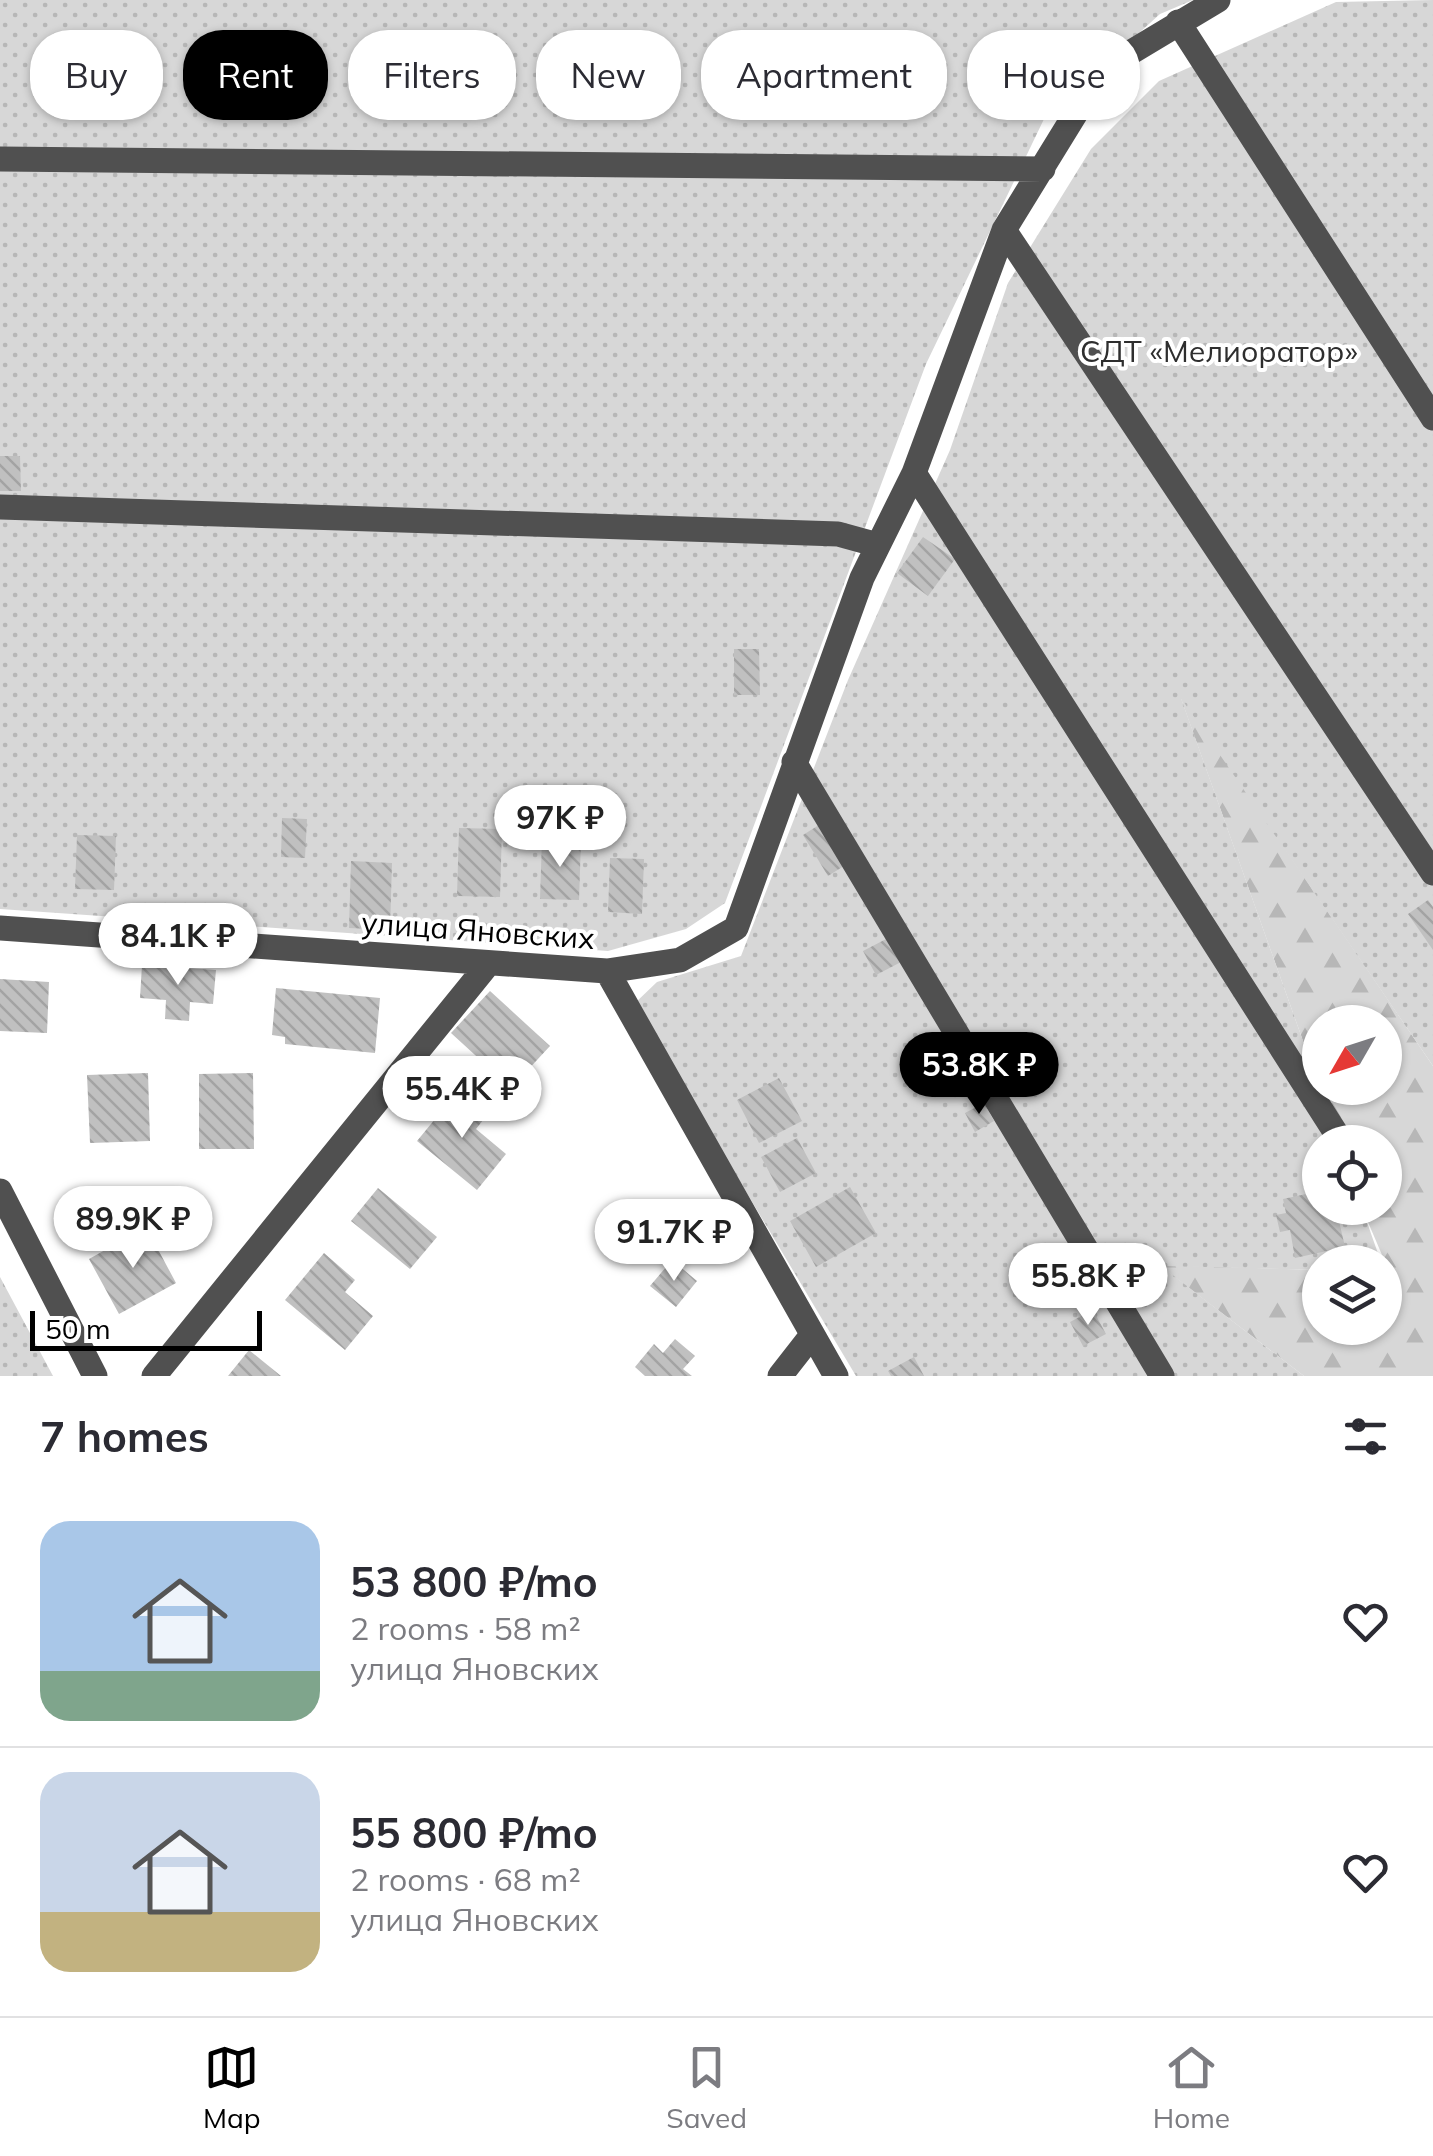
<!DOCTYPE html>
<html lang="en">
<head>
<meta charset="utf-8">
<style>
	body { margin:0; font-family:Mulish,sans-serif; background:#f2f2f3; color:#2b2b33; height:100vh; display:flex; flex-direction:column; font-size:38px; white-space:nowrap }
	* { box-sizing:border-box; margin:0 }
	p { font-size:32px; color:#7c7c81 }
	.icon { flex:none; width:55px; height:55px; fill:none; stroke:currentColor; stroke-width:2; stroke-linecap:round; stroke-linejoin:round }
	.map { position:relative; height:1376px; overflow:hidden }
	.sheet { display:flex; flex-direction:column; background:#fff; flex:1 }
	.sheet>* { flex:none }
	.hud { position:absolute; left:30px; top:30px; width:1375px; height:90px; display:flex; gap:20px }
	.needle { width:65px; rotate:231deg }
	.fabs { position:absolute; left:1302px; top:1005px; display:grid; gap:20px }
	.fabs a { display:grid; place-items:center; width:100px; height:100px; border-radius:50%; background:#fff; box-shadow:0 2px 8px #0004; font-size:50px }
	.scale { position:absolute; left:30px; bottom:25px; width:232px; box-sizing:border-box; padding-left:10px; border:5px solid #000; border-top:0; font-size:28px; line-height:35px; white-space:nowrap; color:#000; -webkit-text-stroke:8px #fff; paint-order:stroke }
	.price { position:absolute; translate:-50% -85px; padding:0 22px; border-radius:35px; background:#fff; color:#222; font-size:32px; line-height:65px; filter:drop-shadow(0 2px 5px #0008) }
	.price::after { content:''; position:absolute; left:50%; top:60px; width:30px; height:22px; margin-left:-15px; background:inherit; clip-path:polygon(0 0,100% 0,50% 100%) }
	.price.selected { background:#000; color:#fff }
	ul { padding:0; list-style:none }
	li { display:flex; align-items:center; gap:30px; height:250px; padding:0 40px }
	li+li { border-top:2px solid #e1e1e2 }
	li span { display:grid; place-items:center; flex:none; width:280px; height:200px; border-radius:30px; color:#555 }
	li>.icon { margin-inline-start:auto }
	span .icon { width:120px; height:120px; fill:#fffc; stroke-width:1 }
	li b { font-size:42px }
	h2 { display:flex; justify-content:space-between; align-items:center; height:120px; padding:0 40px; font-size:42px }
	.pill { padding:0 35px; border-radius:40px; background:#fff; box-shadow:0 2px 8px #0004; font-size:35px; line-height:90px }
	.pill.selected { background:#000; color:#fff }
	.dock { display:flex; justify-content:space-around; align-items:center; height:140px; border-top:2px solid #e1e1e2; background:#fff; font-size:28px; color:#7c7c81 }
	.dock a { display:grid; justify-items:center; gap:5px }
	.dock .selected { color:#000 }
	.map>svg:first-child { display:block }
	.forest { fill:url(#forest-firs); fill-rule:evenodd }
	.garden { fill:url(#garden-dots) }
	.building { fill:url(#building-back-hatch) }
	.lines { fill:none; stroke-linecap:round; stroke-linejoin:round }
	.minor { stroke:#505050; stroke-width:25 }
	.labels { text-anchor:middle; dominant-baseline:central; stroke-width:8; stroke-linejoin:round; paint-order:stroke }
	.park-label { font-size:30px; fill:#2e2e2e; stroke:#fff }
	.street-label { font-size:30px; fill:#000; stroke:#fff }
</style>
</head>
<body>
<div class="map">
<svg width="1433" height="1376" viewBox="0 0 1433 1376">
	<defs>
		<pattern id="forest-firs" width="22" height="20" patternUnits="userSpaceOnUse" patternTransform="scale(2.5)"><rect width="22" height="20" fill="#d7d7d7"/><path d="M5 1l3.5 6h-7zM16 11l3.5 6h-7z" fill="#b7b7b7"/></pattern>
		<pattern id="garden-dots" width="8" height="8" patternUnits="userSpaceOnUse" patternTransform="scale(2.5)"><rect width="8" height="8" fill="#d7d7d7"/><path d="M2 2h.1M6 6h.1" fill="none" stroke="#b7b7b7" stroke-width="1.8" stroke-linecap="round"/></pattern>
		<pattern id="building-back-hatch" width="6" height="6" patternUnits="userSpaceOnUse" patternTransform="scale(2.5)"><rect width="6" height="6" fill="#c0c0c0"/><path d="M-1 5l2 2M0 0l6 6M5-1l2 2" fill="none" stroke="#a3a3a3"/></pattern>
	</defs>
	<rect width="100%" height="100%" fill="#fff"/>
	<path class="forest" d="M1179 693 1433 1066V1376H1304L1159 1265 1320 1270V1328H1385V1262L1362 1208H1385V1142H1339ZM1320 1022H1385V1088H1320Z"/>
	<path class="garden" d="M0 0H1193L1160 14 1044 119 926 364 725 903 686 929 608 951 0 909Z
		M1433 0V1066L1181 698 1339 1142H1320V1208H1362L1381 1262H1320V1270L1161 1266 1304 1376H856L634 1004 657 982 741 956 848 680 950 450 1008 283 1091 149 1159 81 1336 2Z
		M0 1277 53 1376H0Z"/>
	<path class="building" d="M0 456H20L21 491H0Z
		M923 537 955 559 928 596 897 573Z
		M734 649H759L760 695H734Z
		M282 818 307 819 305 858 281 857Z
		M822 823 847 864 828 876 803 835Z
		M459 828 502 829 500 897 457 896Z
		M77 835 116 836 114 890 75 889Z
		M542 839 581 841 579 900 540 899Z
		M610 858 644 859 642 914 608 912Z
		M351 861 392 863 390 930 349 928Z
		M1428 900 1433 907V950L1408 914Z
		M890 937 903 961 876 975 863 951Z
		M142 965 216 970 213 1004 190 1002 189 1021 165 1019 166 1000 140 998Z
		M0 979 49 982 47 1033 0 1031Z
		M276 988 380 998 375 1053 285 1044V1037L272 1035Z
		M490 991 550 1046 511 1088 451 1033Z
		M148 1073 150 1141 90 1143 87 1075Z
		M253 1073 254 1149H199V1074Z
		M779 1078 802 1121 759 1143 737 1100Z
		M458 1091 487 1115 476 1129 506 1154 477 1190 417 1141Z
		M984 1103 994 1121 975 1132 965 1113Z
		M797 1138 816 1173 780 1192 761 1157Z
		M850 1187 876 1233 816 1267 790 1221Z
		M378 1188 437 1237 410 1269 351 1221Z
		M1320 1191V1208H1336L1345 1247 1295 1258 1290 1230 1280 1232 1276 1215 1286 1213 1283 1199Z
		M146 1227 176 1283 119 1314 89 1259Z
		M324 1253 355 1280 345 1292 373 1316 345 1350 285 1300Z
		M672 1260 697 1281 676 1307 650 1286Z
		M1066 1262 1081 1290 1066 1298 1051 1270Z
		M1093 1310 1106 1334 1083 1346 1070 1322Z
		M675 1339 695 1356 683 1369 692 1376H645L635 1367 654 1344 663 1353Z
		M249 1350 281 1376H228Z
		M914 1357 924 1376H891L888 1371Z"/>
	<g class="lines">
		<path class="minor" d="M1178 22 1433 418
			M0 159 1043 169
			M1004 230 1433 873
			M914 473 1341 1141
			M0 507 838 534 878 545
			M794 762 1162 1376
			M0 928 607 971 836 1376
			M607 971 680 960 736 928 862 578 914 473 1004 230 1103 69 1218 0
			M0 1191 95 1376
			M154 1376 489 963
			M780 1376 812 1335"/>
	</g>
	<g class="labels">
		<g class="park-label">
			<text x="1219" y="351">СДТ «Мелиоратор»</text>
		</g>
		<g class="street-label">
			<text transform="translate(478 930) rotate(4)">улица Яновских</text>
		</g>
	</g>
</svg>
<div class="fabs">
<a><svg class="needle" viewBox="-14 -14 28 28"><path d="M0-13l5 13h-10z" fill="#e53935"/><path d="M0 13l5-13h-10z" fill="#7c7c81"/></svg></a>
<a><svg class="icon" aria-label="locate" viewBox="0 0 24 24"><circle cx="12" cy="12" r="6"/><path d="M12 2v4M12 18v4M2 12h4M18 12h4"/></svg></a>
<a><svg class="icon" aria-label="layers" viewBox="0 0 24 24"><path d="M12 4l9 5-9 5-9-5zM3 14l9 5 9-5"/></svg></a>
</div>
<div class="scale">50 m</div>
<b class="price" style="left:560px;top:870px">97K ₽</b>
<b class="price" style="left:178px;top:988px">84.1K ₽</b>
<b class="price selected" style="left:979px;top:1117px">53.8K ₽</b>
<b class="price" style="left:462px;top:1141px">55.4K ₽</b>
<b class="price" style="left:133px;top:1271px">89.9K ₽</b>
<b class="price" style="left:674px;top:1284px">91.7K ₽</b>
<b class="price" style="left:1088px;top:1328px">55.8K ₽</b>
<div class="hud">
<a class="pill">Buy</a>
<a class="pill selected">Rent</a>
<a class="pill">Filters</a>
<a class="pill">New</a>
<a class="pill">Apartment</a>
<a class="pill">House</a>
</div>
</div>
<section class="sheet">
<h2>7 homes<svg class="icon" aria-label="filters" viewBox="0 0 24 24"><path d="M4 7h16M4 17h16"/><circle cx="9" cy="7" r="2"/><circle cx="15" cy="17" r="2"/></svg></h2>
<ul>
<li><span style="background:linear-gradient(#a9c7e8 75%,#7fa58c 0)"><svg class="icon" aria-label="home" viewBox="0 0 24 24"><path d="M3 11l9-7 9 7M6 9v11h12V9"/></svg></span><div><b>53 800 ₽/mo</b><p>2 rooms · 58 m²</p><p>улица Яновских</p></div><svg class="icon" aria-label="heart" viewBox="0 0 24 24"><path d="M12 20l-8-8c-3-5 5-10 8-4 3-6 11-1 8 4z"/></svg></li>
<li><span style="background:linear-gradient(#c9d6e8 70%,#c2b280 0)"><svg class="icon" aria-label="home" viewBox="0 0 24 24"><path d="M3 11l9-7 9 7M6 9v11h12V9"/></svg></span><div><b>55 800 ₽/mo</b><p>2 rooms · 68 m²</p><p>улица Яновских</p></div><svg class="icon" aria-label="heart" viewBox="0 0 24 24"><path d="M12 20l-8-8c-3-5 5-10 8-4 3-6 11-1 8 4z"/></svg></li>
</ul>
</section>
<nav class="dock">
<a class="selected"><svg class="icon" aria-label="map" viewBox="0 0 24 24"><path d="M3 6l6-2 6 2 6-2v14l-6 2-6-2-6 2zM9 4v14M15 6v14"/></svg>Map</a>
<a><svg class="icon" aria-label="saved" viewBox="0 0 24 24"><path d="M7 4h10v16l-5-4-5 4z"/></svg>Saved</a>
<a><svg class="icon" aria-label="home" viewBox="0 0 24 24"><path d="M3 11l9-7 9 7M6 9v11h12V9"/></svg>Home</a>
</nav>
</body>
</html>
